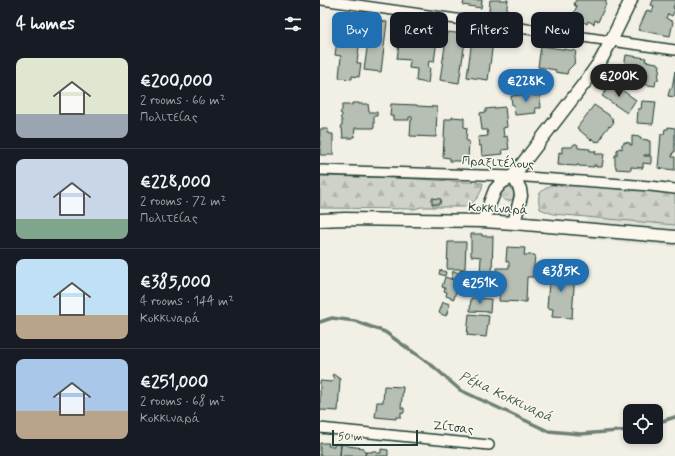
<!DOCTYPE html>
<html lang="en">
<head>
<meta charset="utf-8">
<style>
	body { margin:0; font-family:Mynerve,sans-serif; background:#20242c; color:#f1f3f6; height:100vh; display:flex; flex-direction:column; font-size:15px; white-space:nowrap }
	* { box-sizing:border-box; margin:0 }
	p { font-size:13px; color:#9ea1a6 }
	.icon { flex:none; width:22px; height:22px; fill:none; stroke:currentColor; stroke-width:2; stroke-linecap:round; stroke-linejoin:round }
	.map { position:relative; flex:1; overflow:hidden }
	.sheet { display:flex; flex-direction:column; background:#171b24; width:320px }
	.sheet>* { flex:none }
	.top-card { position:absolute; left:12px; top:12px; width:283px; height:36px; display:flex; gap:8px }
	.tools { position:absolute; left:303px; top:404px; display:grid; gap:8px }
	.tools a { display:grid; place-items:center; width:40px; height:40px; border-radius:8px; background:#171b24; box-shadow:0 2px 6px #0003; font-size:20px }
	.scale { position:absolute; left:12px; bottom:10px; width:86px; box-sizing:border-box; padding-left:4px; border:2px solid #1f3d34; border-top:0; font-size:11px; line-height:14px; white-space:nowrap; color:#1f3d34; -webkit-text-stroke:3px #fbf7ec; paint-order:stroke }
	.price { position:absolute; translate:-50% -34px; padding:0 9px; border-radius:14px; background:#1f6fb2; color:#fff; font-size:13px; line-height:26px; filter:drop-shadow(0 1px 2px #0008) }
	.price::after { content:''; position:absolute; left:50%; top:24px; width:12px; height:9px; margin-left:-6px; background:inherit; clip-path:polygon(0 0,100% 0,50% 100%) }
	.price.active { background:#222; color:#fff }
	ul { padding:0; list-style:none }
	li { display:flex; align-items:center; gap:12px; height:100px; padding:0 16px }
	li+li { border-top:1px solid #363941 }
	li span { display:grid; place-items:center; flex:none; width:112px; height:80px; border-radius:8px; color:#555 }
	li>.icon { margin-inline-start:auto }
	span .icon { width:48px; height:48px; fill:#fffc; stroke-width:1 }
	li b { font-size:17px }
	h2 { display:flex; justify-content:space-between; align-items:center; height:48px; padding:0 16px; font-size:17px }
	.chip { padding:0 14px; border-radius:8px; background:#171b24; box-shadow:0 2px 6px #0003; font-size:14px; line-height:36px }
	.chip.active { background:#1f6fb2; color:#fff }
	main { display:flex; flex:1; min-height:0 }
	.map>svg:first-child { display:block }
	.built { fill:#e0e1d6 }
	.grass { fill:url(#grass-tufts); stroke:#77887e }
	.forest { fill:url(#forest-firs); stroke:#77887e }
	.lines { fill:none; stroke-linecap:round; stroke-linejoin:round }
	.stream { stroke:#6e7f75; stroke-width:3.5 }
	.building { fill:#b7beb3; stroke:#1f3d34 }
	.minor-casing { stroke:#1f3d34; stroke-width:12 }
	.tertiary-casing { stroke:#1f3d34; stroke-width:15 }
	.minor { stroke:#fbf7ec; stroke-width:9 }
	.tertiary { stroke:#fbf7ec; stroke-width:12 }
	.labels { text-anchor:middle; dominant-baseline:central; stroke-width:3; stroke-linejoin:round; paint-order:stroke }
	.street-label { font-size:13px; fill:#1f3d34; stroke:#fbf7ec }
	.water-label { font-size:14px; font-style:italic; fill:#465e55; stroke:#fbf7ec }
</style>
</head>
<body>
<main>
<section class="sheet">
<h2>4 homes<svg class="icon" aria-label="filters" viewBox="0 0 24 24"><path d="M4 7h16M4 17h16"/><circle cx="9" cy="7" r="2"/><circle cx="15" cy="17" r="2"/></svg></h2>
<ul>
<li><span style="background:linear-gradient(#dfe7d0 70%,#9aa5b1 0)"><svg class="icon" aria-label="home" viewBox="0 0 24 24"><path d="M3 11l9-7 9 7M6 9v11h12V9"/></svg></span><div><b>€200,000</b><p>2 rooms · 66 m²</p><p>Πολιτείας</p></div></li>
<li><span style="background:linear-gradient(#c9d6e8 75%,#7fa58c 0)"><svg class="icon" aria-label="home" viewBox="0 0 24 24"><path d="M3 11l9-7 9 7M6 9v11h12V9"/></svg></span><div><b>€228,000</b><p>2 rooms · 72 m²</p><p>Πολιτείας</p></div></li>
<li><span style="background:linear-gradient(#bfe0f5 70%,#b9a48a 0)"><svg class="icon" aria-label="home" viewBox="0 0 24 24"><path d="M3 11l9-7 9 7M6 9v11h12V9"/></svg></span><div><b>€385,000</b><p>4 rooms · 144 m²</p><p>Κοκκιναρά</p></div></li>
<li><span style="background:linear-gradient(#a9c7e8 65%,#b9a48a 0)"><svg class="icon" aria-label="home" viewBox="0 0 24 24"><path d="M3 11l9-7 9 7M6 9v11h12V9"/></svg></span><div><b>€251,000</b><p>2 rooms · 68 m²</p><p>Κοκκιναρά</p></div></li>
</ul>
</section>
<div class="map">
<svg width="355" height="456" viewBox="0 0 355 456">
	<defs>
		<pattern id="grass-tufts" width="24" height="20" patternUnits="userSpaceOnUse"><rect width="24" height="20" fill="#cfd2c8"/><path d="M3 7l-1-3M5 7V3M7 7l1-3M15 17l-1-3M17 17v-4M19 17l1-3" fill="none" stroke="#b1b5ac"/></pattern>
		<pattern id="forest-firs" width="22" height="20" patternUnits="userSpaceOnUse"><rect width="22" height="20" fill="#cfd2c8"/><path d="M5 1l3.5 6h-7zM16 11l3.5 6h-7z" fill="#b1b5ac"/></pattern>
	</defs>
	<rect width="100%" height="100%" fill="#f2f0e5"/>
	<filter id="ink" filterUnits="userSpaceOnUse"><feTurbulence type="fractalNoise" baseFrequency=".025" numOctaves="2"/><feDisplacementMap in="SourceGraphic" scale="8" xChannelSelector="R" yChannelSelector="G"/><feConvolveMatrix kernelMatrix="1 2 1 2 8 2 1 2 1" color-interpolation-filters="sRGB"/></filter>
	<g filter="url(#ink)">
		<path class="built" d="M267 217 355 225V247L266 239Z"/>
		<path class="grass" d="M181 194a7 7 0 1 1 14 0a7 7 0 1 1-14 0Z"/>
		<path class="forest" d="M0 176 81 178 163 183C161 195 156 202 145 207H101L95 209 0 208Z
			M231 185C272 185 314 188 355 193V225L233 214 220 209C217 193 218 193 231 185Z"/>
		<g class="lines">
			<path class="stream" d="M0 322 12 318 35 321 65 332 114 367 140 390 228 431 261 434 310 430
				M336 423 355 417"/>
		</g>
		<path class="building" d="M144 0H162L161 8 143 5Z
			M170 0H188L186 13 169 11Z
			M256 0H286V4L278 22 275 20 274 24 268 21 267 24 262 21 261 24 251 19 257 6H255L254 3Z
			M333 0H355V3L353 8 355 9V10L352 16 348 14 346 18 353 22 350 36 318 30 327 10 332 12 334 6 331 5Z
			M51 20 67 22 61 72 44 70Z
			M77 27 91 29V33L104 35 105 31 118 33 114 62 109 61 108 67 110 68 108 83 96 81 97 69 89 68 90 60 77 59 79 44H74Z
			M29 28 39 29 37 47H39L37 63H41L39 77 32 76V79L19 78 21 56 15 55 18 33 28 34Z
			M127 32 146 34 139 83 120 80Z
			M152 39 173 42 168 80 147 77Z
			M221 46 256 51 254 63H255L248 70 247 74 235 72 236 70 218 67Z
			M306 55 326 58 325 61 337 63V64L340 65 338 80H336L335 86 320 84 321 81 310 79V77L300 76 301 67H304Z
			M355 71V97L348 96 350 88H352Z
			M292 83 316 100 307 113 282 96Z
			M204 89H208L212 91V93H214V96L220 95 221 108H215L216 113 195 115 194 105H192L191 96 202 95 201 92H204Z
			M322 101 336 102 333 124 317 123 318 109H321Z
			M32 103H39V104H48L49 112H57V116H54V128H35L34 137H32V138H23L22 128H21L22 125V120L20 118 22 116V114L20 113 22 110V105H32Z
			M71 104 97 105V106L117 107 116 137 90 136 91 120H92V117H89V120H73V116H70Z
			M274 105 289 115V116L293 119 292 120 294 122 290 127 289 126 282 135 283 136 279 142 277 141 276 142 272 139 271 140 257 128Z
			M185 107 187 127 183 128 184 137 187 136 189 149 182 150 183 154 162 156 161 145 159 146 158 137 168 136 167 130H162L160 113 166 112V109Z
			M132 117 144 118V127L147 128 146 140 147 141H149L148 159H146V161H130V158L123 157 125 119H132Z
			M348 127 355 128V152H353L352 157H355V170L338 168 341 134H344L345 129H348Z
			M0 129H8V133H10V134H13V155H0Z
			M312 136 320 137V139L328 140V141H330V155H324V156H331V164L323 163V168L311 167V170L296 169V166H295V155H297V150L299 148 302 149V144H304V142L310 143V145H312Z
			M254 144H257L258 146V148L270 149V151H276L275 154H284L282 167H276V165H274V167L259 166V165H257V166L238 165 239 152 242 153V147H252Z
			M112 198 121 199 120 204H112Z
			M151 234H162V236H173L172 276H160L161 257 151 256Z
			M128 242H146L145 269H127Z
			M187 247 205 248 204 255H215L213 277H207L206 302 179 301 180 286H176L177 268H189V262L186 261Z
			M141 269 156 274 155 278 139 273Z
			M230 269 255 271 252 318 232 317 233 309 227 308Z
			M120 270 126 272 125 276 119 274Z
			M133 271 155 278 152 286 131 279Z
			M158 276H170L169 286 158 285Z
			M125 277 152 286 149 295 136 291 134 299 126 296 127 292 124 291 125 288 122 287Z
			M152 286 157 287V293L150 292Z
			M151 298 171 299 170 312 150 311Z
			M123 302 130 304 126 316 119 313Z
			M149 314 169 316 166 337 147 335Z
			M13 374 20 379 18 411 0 410V381L12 382 14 378 12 376Z
			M64 386 83 387 81 408H84V413L81 412V417H76V419L55 417 57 402H63Z
			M0 443H9L8 446H14V444H21L20 456H0Z
			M21 444 27 445V446L44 448V451L46 452 45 456H20Z
			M61 449 68 450V456H45L46 452H52V451H56V453H61Z"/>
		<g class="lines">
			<defs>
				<path id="minor" d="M2 0 355 50
					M0 170 193 176 330 186 355 189
					M0 428 169 445"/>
				<path id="tertiary" d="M193 176 266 81 281 60 291 41 311 0
					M0 220 25 219 163 221 194 223 355 237
					M163 221 175 190 181 183 193 176 200 189 201 196 194 223"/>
			</defs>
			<use href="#minor" class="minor-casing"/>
			<use href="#tertiary" class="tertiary-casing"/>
			<use href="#minor" class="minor"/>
			<use href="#tertiary" class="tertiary"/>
		</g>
	</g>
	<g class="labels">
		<g class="street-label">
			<text transform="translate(178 163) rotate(3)">Πραξιτέλους</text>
			<text transform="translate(178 209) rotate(3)">Κοκκιναρά</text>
			<text transform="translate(133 428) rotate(6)">Ζίτσας</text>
		</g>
		<g class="water-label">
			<text transform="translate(186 397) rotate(25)">Ρέμα Κοκκιναρά</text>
		</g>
	</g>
</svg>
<div class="tools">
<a><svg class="icon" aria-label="locate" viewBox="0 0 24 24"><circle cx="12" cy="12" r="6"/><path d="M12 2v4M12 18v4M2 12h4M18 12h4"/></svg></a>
</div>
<div class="scale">50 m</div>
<b class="price active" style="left:299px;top:98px">€200K</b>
<b class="price" style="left:206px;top:103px">€228K</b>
<b class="price" style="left:241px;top:293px">€385K</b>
<b class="price" style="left:160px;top:305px">€251K</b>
<div class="top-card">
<a class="chip active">Buy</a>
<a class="chip">Rent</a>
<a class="chip">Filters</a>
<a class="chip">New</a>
</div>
</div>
</main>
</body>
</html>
